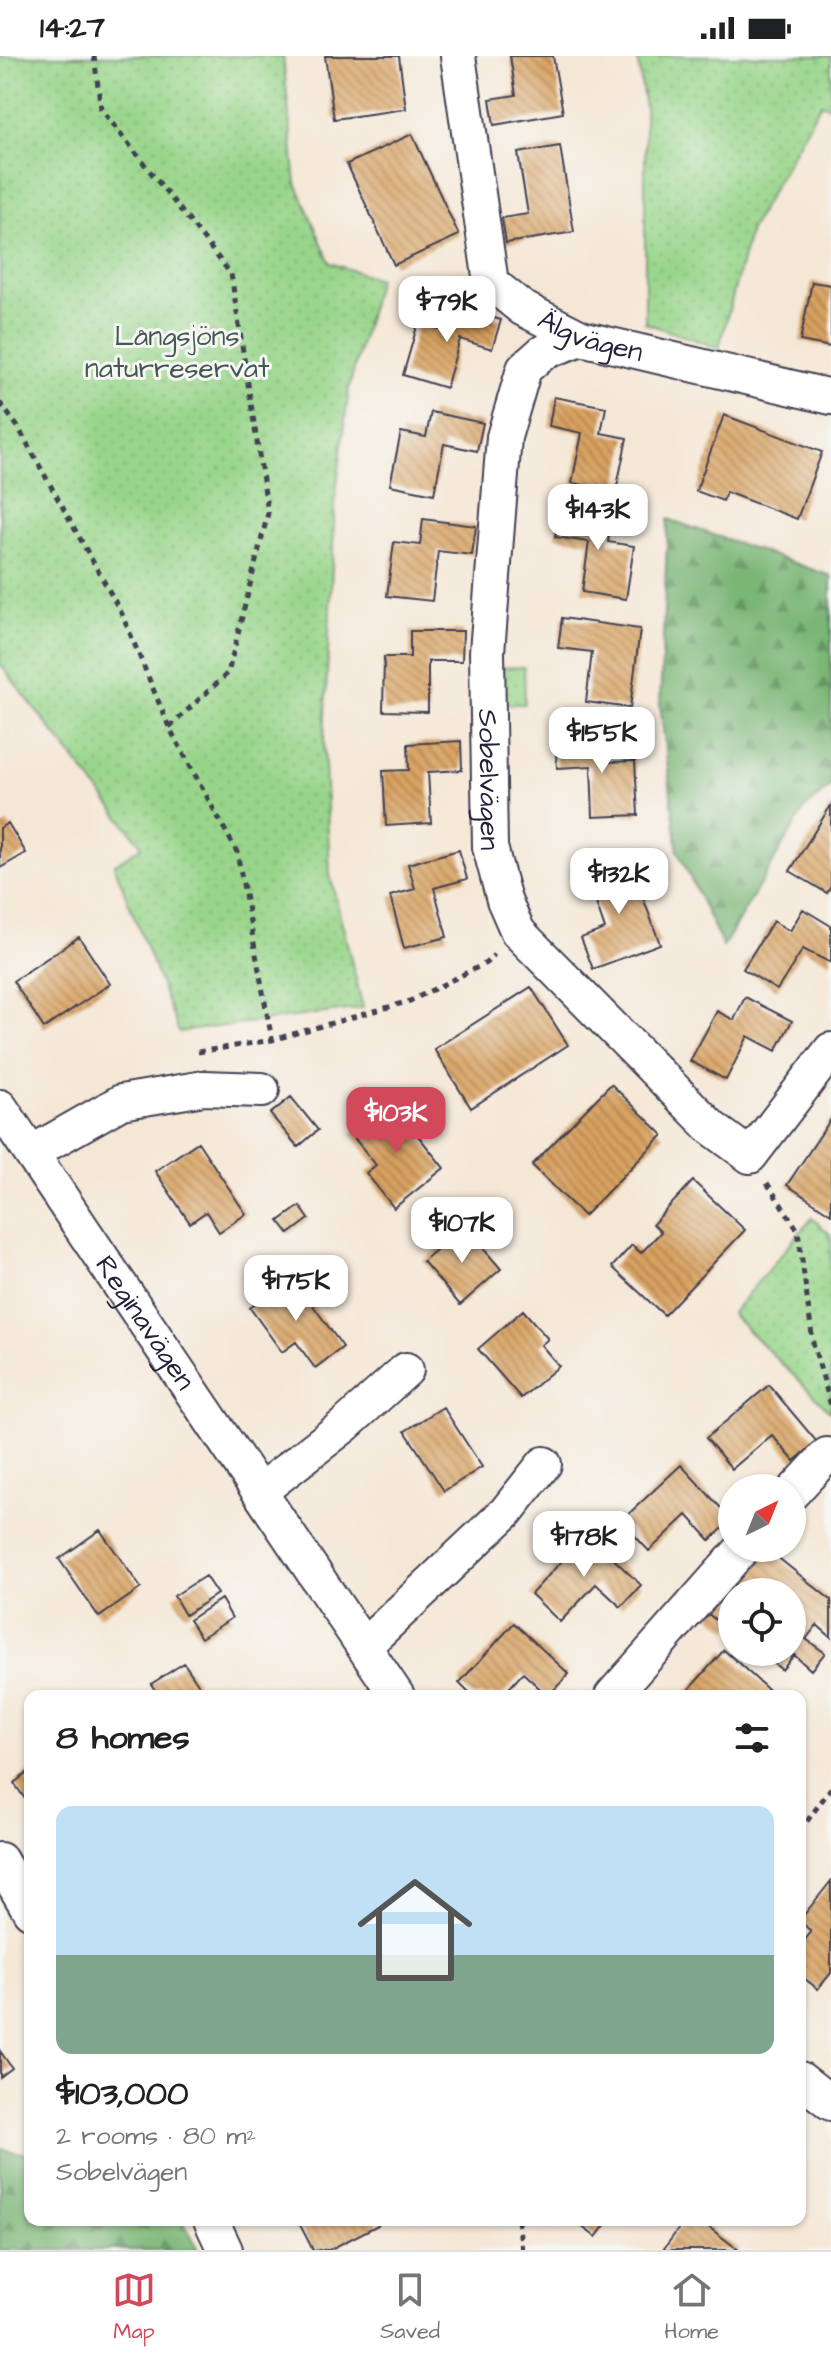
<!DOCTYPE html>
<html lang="en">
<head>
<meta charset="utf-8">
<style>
	body { margin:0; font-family:"Architects Daughter",sans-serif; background:#f6f6f6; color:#202124; height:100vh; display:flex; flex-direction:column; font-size:30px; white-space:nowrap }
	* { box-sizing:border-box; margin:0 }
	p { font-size:26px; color:#757577 }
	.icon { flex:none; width:44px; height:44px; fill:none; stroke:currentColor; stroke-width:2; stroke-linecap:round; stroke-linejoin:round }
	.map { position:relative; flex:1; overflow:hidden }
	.drawer { position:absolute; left:24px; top:1634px; width:782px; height:536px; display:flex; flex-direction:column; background:#fff; border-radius:16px; box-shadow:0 2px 6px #0004 }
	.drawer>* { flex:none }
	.needle { width:52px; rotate:43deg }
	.buttons { position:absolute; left:718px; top:1418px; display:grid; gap:16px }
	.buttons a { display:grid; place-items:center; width:88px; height:88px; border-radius:50%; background:#fff; box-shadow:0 2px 6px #0004; font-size:40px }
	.price { position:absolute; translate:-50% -68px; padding:0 18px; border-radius:16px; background:#fff; color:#222; font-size:26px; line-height:52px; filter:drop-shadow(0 2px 4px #0008) }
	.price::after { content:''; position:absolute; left:50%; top:48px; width:24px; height:18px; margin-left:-12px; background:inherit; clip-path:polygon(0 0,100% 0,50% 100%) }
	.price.on { background:#d1495b; color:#fff }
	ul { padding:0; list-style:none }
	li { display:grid; align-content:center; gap:16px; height:424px; padding:0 32px }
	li+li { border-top:2px solid #e0e0e0 }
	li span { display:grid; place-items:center; height:248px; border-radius:16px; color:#555 }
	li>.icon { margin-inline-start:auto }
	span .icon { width:144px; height:144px; fill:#fffc; stroke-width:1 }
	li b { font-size:34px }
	h2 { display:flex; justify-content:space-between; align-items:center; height:96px; padding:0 32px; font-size:34px }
	.status { display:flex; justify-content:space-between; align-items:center; height:56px; padding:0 40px; background:#fff; direction:ltr }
	.status svg { height:22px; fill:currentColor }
	.menu { display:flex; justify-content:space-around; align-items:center; height:112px; border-top:2px solid #e0e0e0; background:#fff; font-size:22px; color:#757577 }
	.menu a { display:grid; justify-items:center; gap:4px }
	.menu .on { color:#d1495b }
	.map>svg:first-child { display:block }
	.grass { fill:url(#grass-dots); stroke:#5d7c62; stroke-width:2 }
	.forest { fill:url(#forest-firs); stroke:#4e6c58; stroke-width:2 }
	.building { fill:url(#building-back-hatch) }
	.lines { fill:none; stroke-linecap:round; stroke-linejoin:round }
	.minor-casing { stroke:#424052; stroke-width:38 }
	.path { stroke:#424052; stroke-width:5; stroke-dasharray:6 6; stroke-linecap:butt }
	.minor { stroke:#fff; stroke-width:34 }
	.labels { text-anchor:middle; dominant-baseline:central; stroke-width:6; stroke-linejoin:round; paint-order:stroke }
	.street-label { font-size:28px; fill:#22223b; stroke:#f6f6f2 }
	.park-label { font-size:28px; fill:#455853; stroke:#f6f6f2 }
</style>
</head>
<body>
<div class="status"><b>14:27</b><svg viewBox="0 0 49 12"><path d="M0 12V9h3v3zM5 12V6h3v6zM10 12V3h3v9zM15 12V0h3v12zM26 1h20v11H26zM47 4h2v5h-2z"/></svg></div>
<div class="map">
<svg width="831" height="2194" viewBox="0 0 831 2194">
	<defs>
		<pattern id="grass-dots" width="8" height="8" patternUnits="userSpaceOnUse" patternTransform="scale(2)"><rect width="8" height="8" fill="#98d58a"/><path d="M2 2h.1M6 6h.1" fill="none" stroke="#83b778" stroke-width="1.8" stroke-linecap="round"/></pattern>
		<pattern id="forest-firs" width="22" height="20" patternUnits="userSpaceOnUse" patternTransform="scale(2)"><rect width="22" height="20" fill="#7ab676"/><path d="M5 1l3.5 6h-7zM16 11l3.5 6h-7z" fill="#649462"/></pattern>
		<pattern id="building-back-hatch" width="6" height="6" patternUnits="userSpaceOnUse" patternTransform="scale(2)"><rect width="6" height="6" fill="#d8a160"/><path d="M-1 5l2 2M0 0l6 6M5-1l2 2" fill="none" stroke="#af8350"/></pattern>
	</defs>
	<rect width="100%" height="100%" fill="#f6f6f2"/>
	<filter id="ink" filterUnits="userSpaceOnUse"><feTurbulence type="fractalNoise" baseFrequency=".0125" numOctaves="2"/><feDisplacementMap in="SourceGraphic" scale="16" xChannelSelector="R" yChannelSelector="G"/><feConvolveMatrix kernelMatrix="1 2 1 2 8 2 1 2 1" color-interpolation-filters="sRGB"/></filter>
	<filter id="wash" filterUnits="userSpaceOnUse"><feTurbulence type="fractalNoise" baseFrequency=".006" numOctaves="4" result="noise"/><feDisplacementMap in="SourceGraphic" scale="32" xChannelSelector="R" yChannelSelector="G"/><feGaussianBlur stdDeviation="1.8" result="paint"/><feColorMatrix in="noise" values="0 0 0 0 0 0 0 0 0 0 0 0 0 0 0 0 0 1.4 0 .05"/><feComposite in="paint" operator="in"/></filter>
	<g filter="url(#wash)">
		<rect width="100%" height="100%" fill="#f5e7d6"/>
		<path class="grass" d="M0 0H283L296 127 330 207 378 223 349 332 335 445 324 685 330 819 363 952 179 976 114 809 142 790 0 608Z
			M637 0H831V51L821 47 750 174 719 292 645 267V52Z
			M524 611 525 648H497L496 612Z
			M812 1162 831 1179V1356L731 1258Z"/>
		<path class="forest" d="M668 463 831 520V730L805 752 723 891 678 796 660 648Z
			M0 2093 30 2098V2164H183L198 2194H0Z"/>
		<g id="blocks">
			<path class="building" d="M325 0H399L406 53 334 63Z
				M510 0H553L563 57 494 69 490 43 516 39Z
				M412 78 459 179 394 209 347 108Z
				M560 90 574 176 506 187 502 162 528 158 518 97Z
				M812 226 831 229V291L800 285Z
				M450 249 501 264 492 293 460 283 446 332 403 319 418 267 443 274Z
				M554 341 606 351 601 377 627 382 616 435 572 427 582 377 549 370Z
				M431 356 483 367 477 395 444 388 434 438 390 429 401 376 426 381Z
				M724 359 822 396 797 463 726 436 723 445 696 435Z
				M560 452 612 460 608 486 634 490 626 543 582 536 589 486 555 481Z
				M423 463 476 470 472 499 438 495 432 545 387 540 394 486 420 489Z
				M562 562 640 573 630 652 586 646 592 596 558 592Z
				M410 575H463L462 605H428V656L383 655 384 601H410Z
				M608 680 609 706 635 705 638 759 593 761 591 710 557 712 555 682Z
				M461 685 462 714 428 716 431 767 386 770 383 715 409 714 408 688Z
				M831 749V830L827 837 790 815Z
				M8 767 26 797 0 812V772Z
				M459 794 467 823 434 832 447 881 404 892 390 840 415 833 408 808Z
				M629 803 660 888 593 913 581 882 605 873 586 818Z
				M803 853 831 870V907L803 893 777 934 743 913 773 865 790 875Z
				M79 881 110 928 44 972 13 925Z
				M531 931 568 989 471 1052 434 993Z
				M745 941 792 965 776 995 748 980 726 1024 690 1005 717 955 734 964Z
				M611 1028 663 1079 584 1160 532 1109Z
				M291 1041 318 1074 298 1091 270 1058Z
				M391 1046 444 1112 394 1152 366 1117 376 1109 351 1078Z
				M831 1063V1158L787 1129Z
				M198 1086 246 1158 219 1176 206 1156 190 1167 155 1115Z
				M693 1125 745 1174 664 1259 612 1211 632 1189 641 1197 661 1176 653 1168Z
				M300 1150 309 1163 289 1178 279 1165Z
				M464 1170 501 1213 460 1249 423 1205Z
				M293 1222 343 1291 315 1312 296 1286 282 1296 250 1252Z
				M523 1254 548 1283 541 1289 559 1310 521 1342 478 1293Z
				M769 1329 817 1386 794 1405 772 1379 732 1413 706 1382Z
				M443 1351 482 1411 444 1435 405 1375Z
				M681 1409 732 1464 710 1484 687 1459 649 1495 621 1465Z
				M100 1474 141 1532 99 1561 59 1503Z
				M587 1478 641 1529 621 1551 596 1528 560 1566 531 1538Z
				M757 1492H766L831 1544V1581L817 1569 806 1583 825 1597 811 1614 794 1599 782 1614 760 1596H792V1536H732V1568L728 1574 706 1556Z
				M205 1520 217 1538 185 1559 174 1540Z
				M221 1543 232 1562 201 1582 189 1564Z
				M514 1567 569 1618 548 1640 523 1617 502 1640H472L459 1627Z
				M724 1594 775 1640H683Z
				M184 1607 206 1640H159L151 1628Z
				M30 1715V1750L14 1727Z
				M831 1825V1917L818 1933 800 1919V1890L811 1876 800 1864Z
				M0 1995 12 2012 0 2021Z
				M309 2164H376L378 2169 329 2194H313L300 2169Z
				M573 2164H609L596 2181Z
				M685 2164H699L739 2194H663Z"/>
		</g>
	</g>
	<g filter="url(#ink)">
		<use href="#blocks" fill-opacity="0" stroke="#424052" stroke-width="2"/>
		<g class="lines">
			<defs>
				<g id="minor">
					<path id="s1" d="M458 0 491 227 522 252 581 282 831 341"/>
					<path id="s2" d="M581 282 542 297 524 313 504 381 487 596 490 791 504 844 518 876 712 1072 750 1100 831 994"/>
					<path id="s3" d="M0 1051 397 1640"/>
					<path d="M33 1096 121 1046 204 1032 262 1034"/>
					<path d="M260 1435 345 1369 406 1314"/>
					<path d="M792 1437 827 1399"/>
					<path d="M364 1590 506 1456 544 1408"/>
					<path d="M612 1640 743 1492"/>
					<path d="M0 1804 30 1855"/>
					<path d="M800 2023 831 2047"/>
					<path d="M211 2164 225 2194"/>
				</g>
			</defs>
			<use href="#minor" class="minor-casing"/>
			<path class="path" d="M94 0 101 53 231 218 268 457 228 617 169 671
				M0 347 18 371 122 558 169 671 237 796 272 984
				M198 996 272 984 410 945 486 907 494 899
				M767 1127 798 1174 813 1287 831 1350
				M800 1775 831 1732
				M518 2164 522 2194"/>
			<use href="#minor" class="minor"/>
		</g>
	</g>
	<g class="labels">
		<g class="street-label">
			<text stroke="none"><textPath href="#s1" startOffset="344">Älgvägen</textPath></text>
			<text stroke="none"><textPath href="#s2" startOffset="480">Sobelvägen</textPath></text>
			<text stroke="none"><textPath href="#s3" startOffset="260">Reginavägen</textPath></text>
		</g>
		<g class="park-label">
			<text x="177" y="280">Långsjöns<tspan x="177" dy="32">naturreservat</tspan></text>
		</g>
	</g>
</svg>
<div class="buttons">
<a><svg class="needle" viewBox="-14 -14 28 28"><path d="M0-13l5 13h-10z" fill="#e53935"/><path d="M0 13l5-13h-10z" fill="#757577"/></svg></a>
<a><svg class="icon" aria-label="locate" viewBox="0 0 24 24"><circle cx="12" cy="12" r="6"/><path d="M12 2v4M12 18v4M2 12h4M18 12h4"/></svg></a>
</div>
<b class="price" style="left:447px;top:288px">$79K</b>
<b class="price" style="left:598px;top:496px">$143K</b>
<b class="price" style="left:602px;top:719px">$155K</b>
<b class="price" style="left:619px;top:860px">$132K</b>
<b class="price on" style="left:396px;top:1099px">$103K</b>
<b class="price" style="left:462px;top:1209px">$107K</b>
<b class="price" style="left:296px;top:1267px">$175K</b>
<b class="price" style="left:584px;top:1523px">$178K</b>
<section class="drawer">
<h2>8 homes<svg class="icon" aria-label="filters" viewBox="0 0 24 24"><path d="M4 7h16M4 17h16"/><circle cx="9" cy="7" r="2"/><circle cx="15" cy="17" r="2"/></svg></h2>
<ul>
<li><span style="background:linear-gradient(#bfe0f5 60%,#7fa58c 0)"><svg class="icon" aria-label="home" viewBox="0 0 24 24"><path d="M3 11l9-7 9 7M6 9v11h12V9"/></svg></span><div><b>$103,000</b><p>2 rooms · 80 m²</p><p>Sobelvägen</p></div></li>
</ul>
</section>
</div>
<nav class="menu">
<a class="on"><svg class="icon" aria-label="map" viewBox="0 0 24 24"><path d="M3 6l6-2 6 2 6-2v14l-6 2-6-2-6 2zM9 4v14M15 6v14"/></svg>Map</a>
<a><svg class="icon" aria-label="saved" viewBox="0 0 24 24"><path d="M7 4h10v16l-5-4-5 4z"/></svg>Saved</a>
<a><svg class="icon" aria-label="home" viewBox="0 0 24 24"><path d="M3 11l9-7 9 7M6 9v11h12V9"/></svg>Home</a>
</nav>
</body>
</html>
